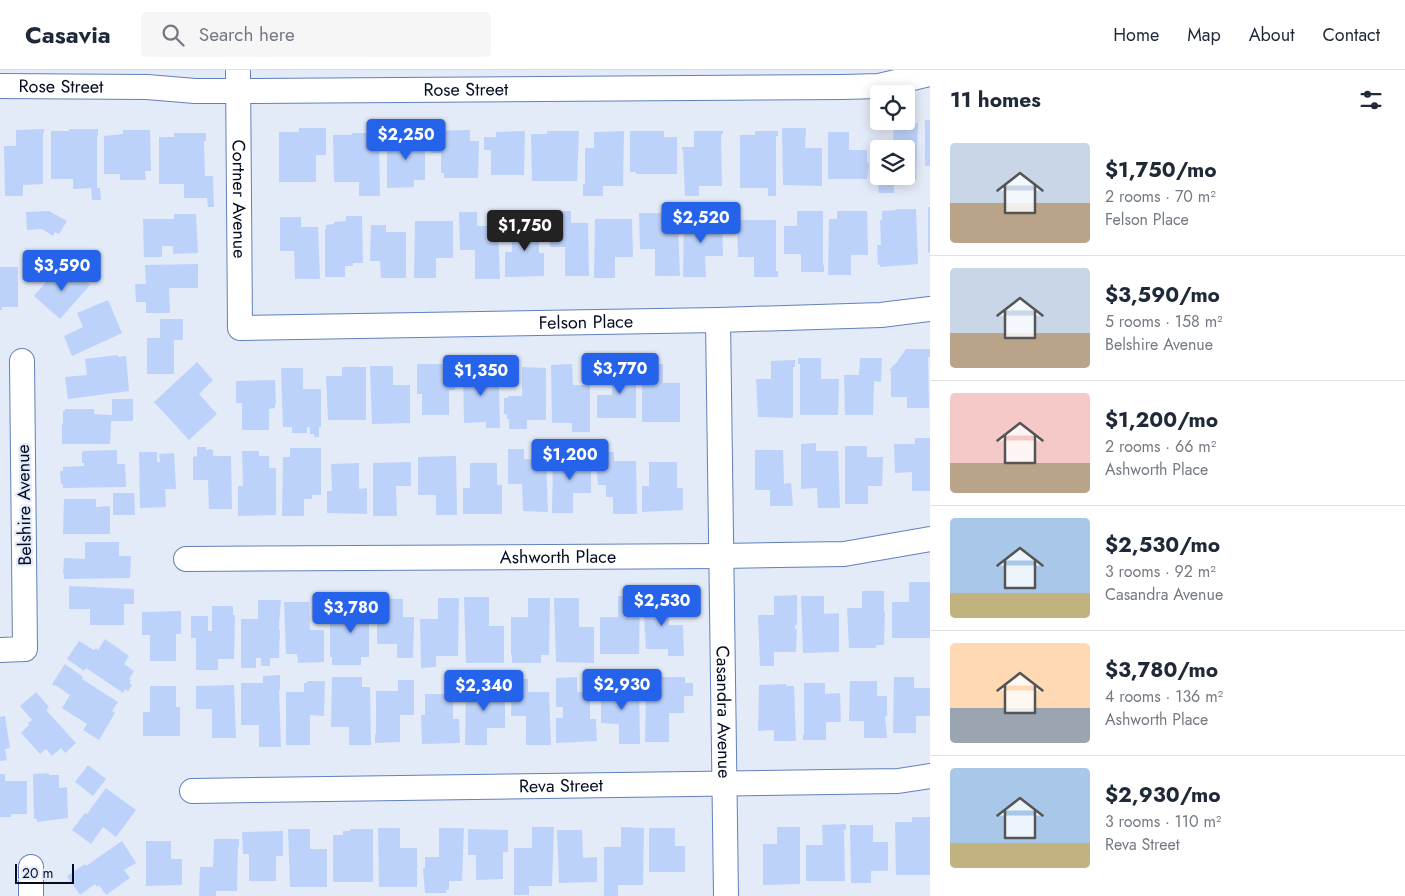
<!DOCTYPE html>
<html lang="en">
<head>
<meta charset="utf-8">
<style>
	body { margin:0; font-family:Jost,sans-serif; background:#f6f6f7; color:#1f2937; height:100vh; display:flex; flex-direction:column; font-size:19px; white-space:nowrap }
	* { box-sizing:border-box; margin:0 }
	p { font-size:16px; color:#747a83 }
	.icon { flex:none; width:28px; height:28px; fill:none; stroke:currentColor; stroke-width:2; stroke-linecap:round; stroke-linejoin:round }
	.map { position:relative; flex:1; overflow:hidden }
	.panel { display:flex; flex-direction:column; background:#fff; width:475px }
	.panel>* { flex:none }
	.controls { position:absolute; left:870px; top:15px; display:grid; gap:10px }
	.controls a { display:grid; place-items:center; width:45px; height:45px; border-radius:5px; background:#fff; box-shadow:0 2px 12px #0003; font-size:25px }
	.scale { position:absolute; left:15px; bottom:12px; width:59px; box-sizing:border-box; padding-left:5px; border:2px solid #040c23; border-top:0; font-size:14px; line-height:18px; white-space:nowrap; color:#040c23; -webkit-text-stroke:4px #e3eaf8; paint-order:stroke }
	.price { position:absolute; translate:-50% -42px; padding:0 11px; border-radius:5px; background:#2563eb; color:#fff; font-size:16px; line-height:32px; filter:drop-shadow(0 1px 2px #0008) }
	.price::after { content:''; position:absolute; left:50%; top:30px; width:15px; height:11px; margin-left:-8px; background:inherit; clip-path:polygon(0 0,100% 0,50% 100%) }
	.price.active { background:#222; color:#fff }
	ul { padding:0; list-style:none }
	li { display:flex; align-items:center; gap:15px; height:125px; padding:0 20px }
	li+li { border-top:1px solid #e0e1e3 }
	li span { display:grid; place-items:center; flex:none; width:140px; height:100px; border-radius:5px; color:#555 }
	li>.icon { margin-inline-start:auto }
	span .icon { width:60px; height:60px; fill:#fffc; stroke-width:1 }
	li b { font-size:21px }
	h2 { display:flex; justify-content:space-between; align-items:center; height:60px; padding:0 20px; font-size:21px }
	header { display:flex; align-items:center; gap:30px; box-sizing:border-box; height:70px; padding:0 25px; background:#fff; border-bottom:1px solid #e0e1e3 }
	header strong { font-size:24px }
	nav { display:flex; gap:28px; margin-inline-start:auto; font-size:18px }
	.search { width:350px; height:45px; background:#f6f6f7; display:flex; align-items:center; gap:12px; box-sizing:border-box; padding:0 18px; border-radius:5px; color:#747a83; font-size:19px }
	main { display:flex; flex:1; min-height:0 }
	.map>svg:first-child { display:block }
	.building { fill:#bdd2fa }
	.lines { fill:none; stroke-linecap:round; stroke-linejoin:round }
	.street-casing { stroke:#6280bd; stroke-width:26 }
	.street { stroke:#fff; stroke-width:24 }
	.labels { text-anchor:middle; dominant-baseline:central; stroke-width:4.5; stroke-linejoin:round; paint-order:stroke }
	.street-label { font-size:18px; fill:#040c23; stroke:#e3eaf8 }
</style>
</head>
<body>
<header>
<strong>Casavia</strong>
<div class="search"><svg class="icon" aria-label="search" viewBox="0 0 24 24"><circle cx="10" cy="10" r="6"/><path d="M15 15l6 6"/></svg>Search here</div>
<nav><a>Home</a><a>Map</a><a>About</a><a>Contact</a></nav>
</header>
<main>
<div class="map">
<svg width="930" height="826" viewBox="0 0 930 826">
	<rect width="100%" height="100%" fill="#e3eaf8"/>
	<path class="building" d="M925 50H930V96H925Z
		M894 53H918L916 110H894V123H879L877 106H906V79H878V72L893 73Z
		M299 58H326V85H316V112H279V62H299Z
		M782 58H806L805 78H822V116L783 115Z
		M44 59V63H43V114L23 115V126H5L4 76H16V60Z
		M69 59H98V66H97V118H100L101 130H92L91 118 73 119V109H51V61H69Z
		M123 60H150L151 101H145L146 110H120V104H104V66L123 64Z
		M470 60V71H479L478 108H444V103H441V83H431V61Z
		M525 61 524 105H491V80H484V67H496V62Z
		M547 61H579L577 111H532L531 64H547Z
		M624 61 623 116H603V126H583V114H585V78H594V62Z
		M630 61H664V67H677V104H636V102H630Z
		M694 61H723V64H721L722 116H699V126H685L683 80H682V77H694Z
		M755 61H778V66H776V126H768V118H740V65H755Z
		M828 62H849V80H867V93H869L867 109H828Z
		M174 63H206V71H204L205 106H213L214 137H208L207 128H184V114H159V67H174Z
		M352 63H381V70H379L380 126H359V112H334L333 65H352Z
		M399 63H425V110H414V117L387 118V78H385V75H399Z
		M928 137H930V182L928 183Z
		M896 139H916L918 194 880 197V195H878L877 175H881L880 150H882V141L896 140Z
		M49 141 67 151 59 164 55 162 53 166 42 159 27 160 26 142Z
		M549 141H571V153H588L589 206H565V177H550Z
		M797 141H823V195H824V202H801V184H784V156H797Z
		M837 141H867L868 185H851V205H828L829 149H837Z
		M459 142H477V156H498L500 209H475V180H460Z
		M639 143H662V154H678L680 206H655V179H640Z
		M174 144H196L198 183 173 184V176H162V187H144L143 149H174Z
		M346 146H362L363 193H353V196H345V207H325V159H326V155L334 154V152L346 151Z
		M280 147H301V157H318L320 209H295L294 181H280Z
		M684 147H722L723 186H705L706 207H683Z
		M524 148H539V183H544V206L505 207V182H512V157H524Z
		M595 149H632L633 187H615V208H594Z
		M737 150H776V201H778V207H754V187H738Z
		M415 151H453V188H436V208H414Z
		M371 155H386V162H406V208H381L380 191H370Z
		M22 188H52V196H44V209L22 210Z
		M198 194V218H169L170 243H146V232H136L135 214H146L145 195Z
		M0 197H18V237H2V240H0Z
		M71 198 90 215 60 249 34 226 54 203 61 209Z
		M108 230 122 263 72 286 64 266 83 257 77 243Z
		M160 249H183V270H174V304H147V268H160Z
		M906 279H930V287H928L929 338H907V327H891V301L889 300 897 292Z
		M118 285V287L126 286 129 321 68 329 65 307 87 305 85 289Z
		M798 288H821V309H839L838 345H800V294H798Z
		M860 288H882L881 312 874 311 873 345H845L844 305H859Z
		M795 290V297H793V348L758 347 756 309H771V291Z
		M197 292 213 310 199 324 217 344 189 370 154 332Z
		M417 294H456L455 320H449V345H422V324H417Z
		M572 294 573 315H590V362H572V353H552L551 295Z
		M640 294H663V313H680V352H642V303H640Z
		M612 295H636V348H597V325H612Z
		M370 296H393V315H410V353L372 354Z
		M463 296H490V314H499L500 358H486V352L464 353Z
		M342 297H366V350H328L326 306H342Z
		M522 297 546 298V350H527V359H509V349H507V344H504V328H508V326H522Z
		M281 298H303V319H321V357H319V367H314V364H310V357H307V363H292V357H283Z
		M275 310 276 334H275V338L269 339V360H242V333H236V311Z
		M112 329H133V351H111L110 374H62V354H63V341H65V339H94V344L112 345Z
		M915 368H930V421H912V402L895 403 894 374H915Z
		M816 373V381H838L840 438H818L817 418 801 419V374Z
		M845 376H867V387H883L882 416H868V434H845Z
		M197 377H206V380L211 379 213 381V386H231L232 439H209L208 410H193V387L197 386Z
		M290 378H321V425H312V429H304V446H282L283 387H290Z
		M508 379H524V389L546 390 548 442 523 441 522 414H508Z
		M117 380V394H125L126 417 63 418V414H61L60 401H63V397L84 396V393H82V382L84 381Z
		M755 380H783L784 414 791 413 793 436H770V420H755Z
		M242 381H259V386H269V398H276V445L238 446V416H243Z
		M139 382H157V392H160L159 384 174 383 176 419H165L166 437 140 438Z
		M598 382H614V391H636L637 444H613V427H606V415H598L596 393 598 391Z
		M456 386 457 445H436V425H418V387Z
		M553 386H591V423H573V443H552Z
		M411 392V416H396L397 446H373V393Z
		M649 392H677V418H683V440L642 442V416H649Z
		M359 393V419L367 418V444L327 443V421H332L331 394Z
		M470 393H497V415H502V444H463V418H470Z
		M113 423H134L135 445H113Z
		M64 429H96V437L110 436V464H63Z
		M85 472H119V486H131L130 508 64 509V504H63L64 488 85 489Z
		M909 512H930V568H892V532H909Z
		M69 516 134 519V534H124V555H90V539H69Z
		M862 521H884V542H885L884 575H876V578H849L847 538H862Z
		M797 525V555H795V559H797L796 582H774V596H760L758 545H774V526Z
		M618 526H640L639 584H600V547H618Z
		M801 526H824V544L839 543V582L803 583Z
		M464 527H489V556H504V593H466Z
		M643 527H669V555H683L684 586H668V579H646Z
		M348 528H369V587H361V595H332V587H330V549H348Z
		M438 528H459L458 586H436V597L421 598 420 549H438Z
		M528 528H550L549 585H541V593H512V585H511V547H528Z
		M554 528H579V557H594V593L556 592Z
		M377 529H403V547H414V550L413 588H397V574H377Z
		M258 530H281L279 554V560H280L279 588H270V596H261V588H256V598H241V549H258Z
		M284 532H309L310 560H324V592L298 593 297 584H286Z
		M212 536H233V545H235L234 589H218V600H196V568H191V546H208V561H212Z
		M181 541V564H176V591H150V565H142V542Z
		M105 569 129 586 124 594 134 601 129 609 131 610 129 613 132 615 128 621 125 619 123 623 86 598 84 601 67 589 79 571 94 580 96 578 98 580Z
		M65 594 83 607 82 609 118 632 112 641 115 643 99 670 83 660 87 654 62 638 70 625 55 615 54 616 52 614Z
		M280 605V620H279L281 677H259V655H241V613H263V606Z
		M332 607H362V617H370L371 675H349V657H331Z
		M577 607V622H590V649H596L597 671 556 673V648H563V637H556V608Z
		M662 607H685V613H693V626H684V643H669V672H645L646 619H662Z
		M894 607H914V618H930V646H916V663H893Z
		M512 609H528V622H549L551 675H526V646H511Z
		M398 610H414V645H400V672L375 673V664H376V621H398Z
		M307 611H325L324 646 310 645V675H286V622H304V613H307Z
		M850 611H877V626H887V646H885L887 668H864V651H849Z
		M804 613H825V624L840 623 841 652H826V670H803V664H804Z
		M786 614V616H794L796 671H774V660L758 661 759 615Z
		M234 615 236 668H212V639H196V616Z
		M150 616H176V637H180V666H143V642H150Z
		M466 616H505V658H487V675H465Z
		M601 616H639L640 674H619V654L601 653Z
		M36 622 49 637 46 640 76 673 65 683 61 678 52 686 46 679 40 684 21 663 29 655 28 653 32 650 20 636Z
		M425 624H453V649H459L460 673 422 674 421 645H425Z
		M5 646 10 678 5 679 7 690 0 691V647Z
		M88 695 106 709 93 726 75 712Z
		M49 703V705H59V718L67 717 68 748 37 752V749H34L33 704Z
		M0 704H5V711H27V744H11V747H0Z
		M106 718 136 740 116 767 103 757 91 774 72 760 85 743 87 744Z
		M912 747H930V805H896L895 752H912Z
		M846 754V760H844L845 811H806V775H823L822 755Z
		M850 755H873V772H888V801H871V813H851Z
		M532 757H554L552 816H529V825H514V778H532Z
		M621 757 644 758 643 815H618V826H604V777H621Z
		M777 757H800V814L763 815V774H777Z
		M378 758H400V778H417V817H379Z
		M439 758H464L462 811H449V820H446V823H425L423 798H425V787H439Z
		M649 758H675V776H685V802H649Z
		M288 759H310V779H327V817H290Z
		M350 759H373V812H333V765H343V761H350Z
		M468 759 508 760V782H503V809L476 810V785H468Z
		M557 760H582L583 788 597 787V812L559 813Z
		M283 761V786H276V811H249V784H243L242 762Z
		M214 769H239V777H238L237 821H216V826H199L200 797H213Z
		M122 771 136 793 124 800 130 808 106 825 99 815 97 817 95 814 80 825 67 806 85 794 86 796Z
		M146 771H171V789H182V815L146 816Z"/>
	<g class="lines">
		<defs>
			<g id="street">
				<path id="s1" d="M238 0 240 258 718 250 881 245 930 239"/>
				<path id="s2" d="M0 16 147 17 195 21H238L843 17 879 16 930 4"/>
				<path id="s3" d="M718 250 726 826"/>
				<path id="s4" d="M186 489 721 486 844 484 930 469"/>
				<path d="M0 580 25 579 22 291"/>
				<path id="s5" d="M192 721 898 711 930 706"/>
				<path d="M31 797V826"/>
			</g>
		</defs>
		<use href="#street" class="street-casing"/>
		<use href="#street" class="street"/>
	</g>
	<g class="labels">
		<g class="street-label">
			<text stroke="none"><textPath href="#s2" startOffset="61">Rose Street</textPath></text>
			<text stroke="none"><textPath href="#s2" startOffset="466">Rose Street</textPath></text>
			<text stroke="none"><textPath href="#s1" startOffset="129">Cortner Avenue</textPath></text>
			<text stroke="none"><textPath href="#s1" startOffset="604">Felson Place</textPath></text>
			<text transform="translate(24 435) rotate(-91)">Belshire Avenue</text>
			<text stroke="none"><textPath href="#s4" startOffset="372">Ashworth Place</textPath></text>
			<text stroke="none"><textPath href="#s3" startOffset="392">Casandra Avenue</textPath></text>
			<text stroke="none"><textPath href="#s5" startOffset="369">Reva Street</textPath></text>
		</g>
	</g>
</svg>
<div class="controls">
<a><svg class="icon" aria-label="locate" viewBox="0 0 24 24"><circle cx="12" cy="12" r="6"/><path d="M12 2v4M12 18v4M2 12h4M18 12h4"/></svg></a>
<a><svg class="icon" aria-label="layers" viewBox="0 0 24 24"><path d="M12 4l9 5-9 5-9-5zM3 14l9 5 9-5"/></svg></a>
</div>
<div class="scale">20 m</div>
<b class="price" style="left:406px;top:91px">$2,250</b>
<b class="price" style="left:701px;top:174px">$2,520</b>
<b class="price active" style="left:525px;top:182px">$1,750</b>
<b class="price" style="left:62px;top:222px">$3,590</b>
<b class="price" style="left:620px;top:325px">$3,770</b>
<b class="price" style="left:481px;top:327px">$1,350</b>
<b class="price" style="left:570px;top:411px">$1,200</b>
<b class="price" style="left:662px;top:557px">$2,530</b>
<b class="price" style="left:351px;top:564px">$3,780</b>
<b class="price" style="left:622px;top:641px">$2,930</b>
<b class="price" style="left:484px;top:642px">$2,340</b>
</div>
<section class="panel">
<h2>11 homes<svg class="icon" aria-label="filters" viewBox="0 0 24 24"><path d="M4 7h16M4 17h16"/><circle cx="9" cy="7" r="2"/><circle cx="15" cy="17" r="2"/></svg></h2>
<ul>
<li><span style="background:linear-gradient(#c9d6e8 60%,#b9a48a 0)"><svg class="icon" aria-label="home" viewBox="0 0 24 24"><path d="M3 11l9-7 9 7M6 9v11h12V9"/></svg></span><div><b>$1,750/mo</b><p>2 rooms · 70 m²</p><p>Felson Place</p></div></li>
<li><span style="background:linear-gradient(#c9d6e8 65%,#b9a48a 0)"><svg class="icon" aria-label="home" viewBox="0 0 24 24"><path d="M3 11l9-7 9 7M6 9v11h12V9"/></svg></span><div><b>$3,590/mo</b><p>5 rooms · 158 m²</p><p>Belshire Avenue</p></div></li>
<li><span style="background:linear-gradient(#f6c9c9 70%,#b9a48a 0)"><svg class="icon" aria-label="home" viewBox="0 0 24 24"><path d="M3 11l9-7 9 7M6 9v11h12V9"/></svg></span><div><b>$1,200/mo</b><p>2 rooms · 66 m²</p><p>Ashworth Place</p></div></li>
<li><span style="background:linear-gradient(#a9c7e8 75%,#c2b280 0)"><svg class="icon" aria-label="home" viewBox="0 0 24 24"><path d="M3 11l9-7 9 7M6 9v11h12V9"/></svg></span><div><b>$2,530/mo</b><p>3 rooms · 92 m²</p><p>Casandra Avenue</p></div></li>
<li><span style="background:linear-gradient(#ffd9b3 65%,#9aa5b1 0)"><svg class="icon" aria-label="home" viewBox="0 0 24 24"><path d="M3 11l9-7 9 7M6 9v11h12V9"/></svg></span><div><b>$3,780/mo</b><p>4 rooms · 136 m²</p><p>Ashworth Place</p></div></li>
<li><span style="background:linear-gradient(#a9c7e8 75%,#c2b280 0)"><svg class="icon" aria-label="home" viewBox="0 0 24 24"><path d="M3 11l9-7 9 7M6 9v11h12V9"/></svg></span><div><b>$2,930/mo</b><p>3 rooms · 110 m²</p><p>Reva Street</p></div></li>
</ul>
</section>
</main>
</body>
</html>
